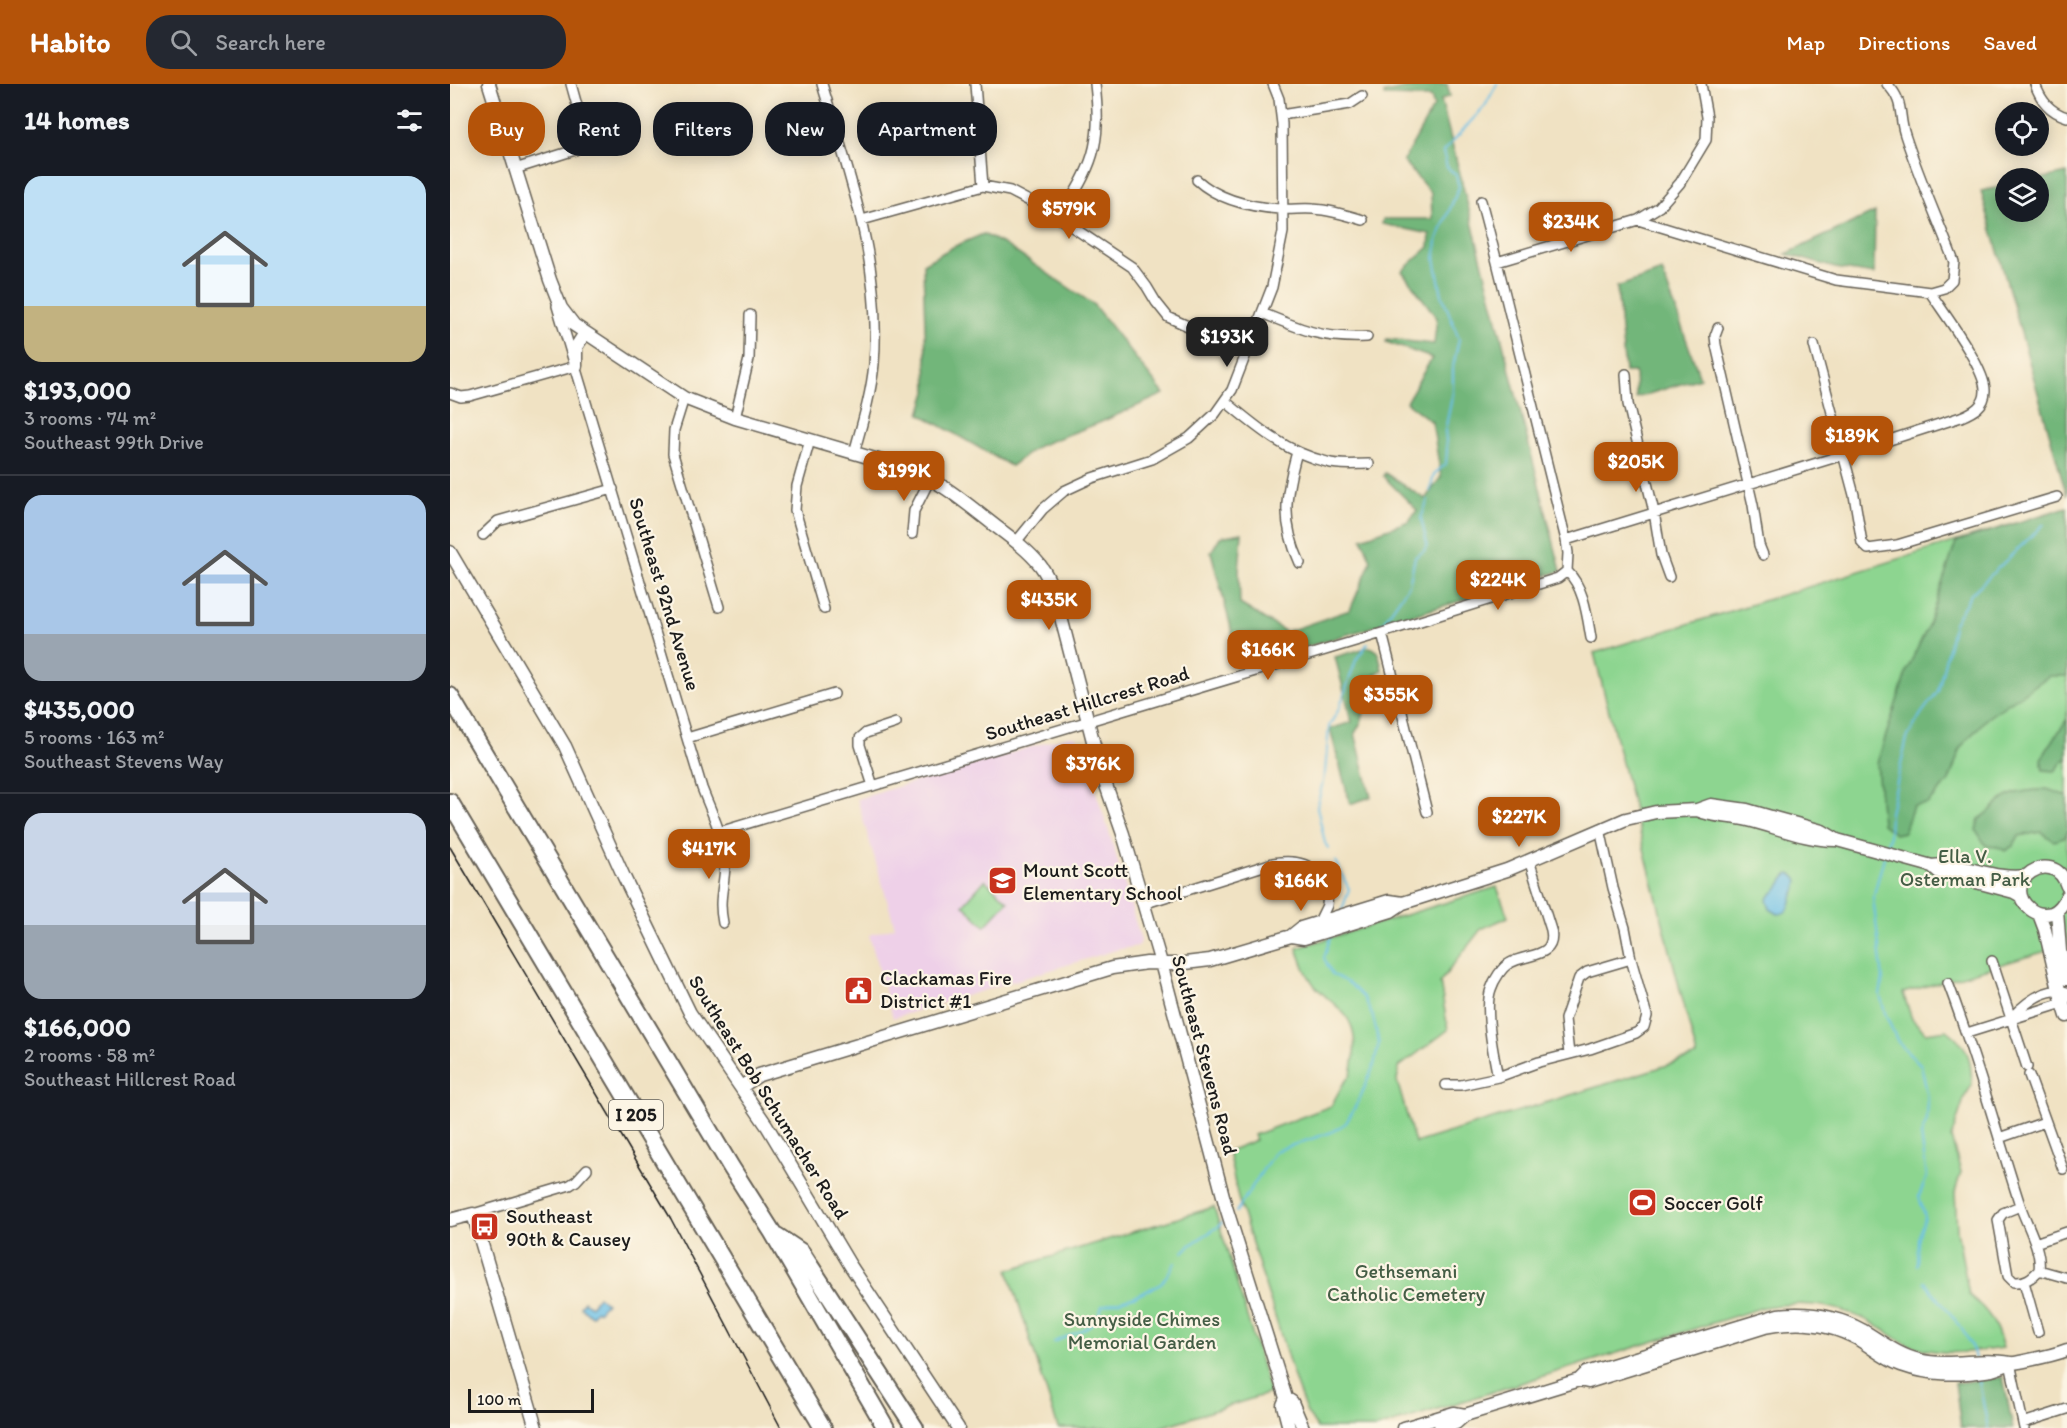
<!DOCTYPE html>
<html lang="en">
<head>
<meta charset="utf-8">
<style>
	body { margin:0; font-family:Itim,sans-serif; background:#242831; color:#f1f3f6; height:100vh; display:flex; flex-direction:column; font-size:22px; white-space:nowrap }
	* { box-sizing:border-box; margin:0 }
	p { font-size:20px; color:#9ea1a6 }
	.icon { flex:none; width:33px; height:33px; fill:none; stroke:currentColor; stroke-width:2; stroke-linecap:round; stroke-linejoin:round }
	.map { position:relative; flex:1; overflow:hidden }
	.panel { display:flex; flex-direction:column; background:#171b24; width:450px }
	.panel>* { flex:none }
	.banner { position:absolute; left:18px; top:18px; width:570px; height:54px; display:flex; gap:12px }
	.buttons { position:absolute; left:1545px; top:18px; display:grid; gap:12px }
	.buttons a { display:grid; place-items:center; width:54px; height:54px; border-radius:50%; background:#171b24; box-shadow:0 3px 15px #0003; font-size:30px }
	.scale { position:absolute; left:18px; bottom:15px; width:126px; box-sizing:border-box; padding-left:6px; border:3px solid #1c1c1c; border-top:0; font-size:16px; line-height:21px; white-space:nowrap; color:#1c1c1c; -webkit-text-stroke:4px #fcf5e5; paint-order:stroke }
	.price { position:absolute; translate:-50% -51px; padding:0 14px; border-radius:12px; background:#b45309; color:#fff; font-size:20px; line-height:39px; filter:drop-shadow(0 2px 3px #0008) }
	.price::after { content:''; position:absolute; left:50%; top:36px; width:18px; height:14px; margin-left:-9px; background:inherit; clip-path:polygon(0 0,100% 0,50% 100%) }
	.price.active { background:#222; color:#fff }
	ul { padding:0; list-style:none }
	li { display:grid; align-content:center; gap:12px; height:318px; padding:0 24px }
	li+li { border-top:2px solid #363941 }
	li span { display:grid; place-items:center; height:186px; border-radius:18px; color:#555 }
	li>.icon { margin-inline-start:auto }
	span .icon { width:108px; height:108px; fill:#fffc; stroke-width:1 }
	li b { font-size:26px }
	h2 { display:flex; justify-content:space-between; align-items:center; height:72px; padding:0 24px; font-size:26px }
	.pill { padding:0 21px; border-radius:24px; background:#171b24; box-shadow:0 3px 15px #0003; font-size:21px; line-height:54px }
	.pill.active { background:#b45309; color:#fff }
	header { display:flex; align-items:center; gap:36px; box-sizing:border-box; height:84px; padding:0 30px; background:#b45309; color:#fff }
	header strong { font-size:28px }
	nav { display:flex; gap:33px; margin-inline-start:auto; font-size:21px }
	.search { width:420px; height:54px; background:#242831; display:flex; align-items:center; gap:15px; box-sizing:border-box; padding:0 21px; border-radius:24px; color:#9ea1a6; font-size:22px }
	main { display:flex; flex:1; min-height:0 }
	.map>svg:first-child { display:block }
	.built { fill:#eed0e8 }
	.green { fill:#8dd590; stroke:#547856; stroke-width:1.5 }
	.forest { fill:#72b67a; stroke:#47694b; stroke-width:1.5 }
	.water { fill:#6ac0e7; stroke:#436e82; stroke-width:1.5 }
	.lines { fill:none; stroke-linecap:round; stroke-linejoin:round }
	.stream { stroke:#6ac0e7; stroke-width:2 }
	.street-casing { stroke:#666156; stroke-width:12 }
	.secondary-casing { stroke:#666156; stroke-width:15 }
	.highway-casing { stroke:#666156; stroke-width:20 }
	.street { stroke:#fff; stroke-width:9 }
	.secondary { stroke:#fff; stroke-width:12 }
	.highway { stroke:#fff; stroke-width:16 }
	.tram { stroke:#1c1c1c; stroke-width:1.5 }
	.labels { text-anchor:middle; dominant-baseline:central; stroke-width:4.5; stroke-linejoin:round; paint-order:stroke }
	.shield { fill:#fcf5e5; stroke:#5f5d58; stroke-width:1.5 }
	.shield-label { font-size:18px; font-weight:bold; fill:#1c1c1c }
	.street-label { font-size:20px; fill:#1c1c1c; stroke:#fcf5e5 }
	.park-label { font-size:20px; fill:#445d45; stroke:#fcf5e5 }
	.poi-label { font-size:20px; fill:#1c1c1c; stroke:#fcf5e5; text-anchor:start }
</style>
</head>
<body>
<header>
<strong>Habito</strong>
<div class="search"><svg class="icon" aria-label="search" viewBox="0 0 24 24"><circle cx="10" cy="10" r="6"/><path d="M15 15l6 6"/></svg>Search here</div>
<nav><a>Map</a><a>Directions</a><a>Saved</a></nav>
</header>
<main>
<section class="panel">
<h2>14 homes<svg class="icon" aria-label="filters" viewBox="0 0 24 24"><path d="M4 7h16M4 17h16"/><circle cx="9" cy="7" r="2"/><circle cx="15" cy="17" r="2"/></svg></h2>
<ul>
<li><span style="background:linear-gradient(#bfe0f5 70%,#c2b280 0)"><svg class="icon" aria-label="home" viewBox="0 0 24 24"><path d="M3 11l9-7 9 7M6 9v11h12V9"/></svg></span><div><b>$193,000</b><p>3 rooms · 74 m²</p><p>Southeast 99th Drive</p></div></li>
<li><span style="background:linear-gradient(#a9c7e8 75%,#9aa5b1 0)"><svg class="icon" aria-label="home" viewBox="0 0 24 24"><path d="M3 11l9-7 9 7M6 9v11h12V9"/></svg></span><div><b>$435,000</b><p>5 rooms · 163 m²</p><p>Southeast Stevens Way</p></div></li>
<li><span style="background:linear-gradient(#c9d6e8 60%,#9aa5b1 0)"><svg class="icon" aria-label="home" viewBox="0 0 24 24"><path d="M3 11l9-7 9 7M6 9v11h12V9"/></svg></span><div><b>$166,000</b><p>2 rooms · 58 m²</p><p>Southeast Hillcrest Road</p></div></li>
</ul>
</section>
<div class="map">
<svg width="1617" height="1344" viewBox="0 0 1617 1344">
	<rect width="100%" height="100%" fill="#fcf5e5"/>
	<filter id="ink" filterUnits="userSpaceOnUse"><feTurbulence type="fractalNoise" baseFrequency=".0167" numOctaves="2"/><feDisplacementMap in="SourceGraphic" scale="12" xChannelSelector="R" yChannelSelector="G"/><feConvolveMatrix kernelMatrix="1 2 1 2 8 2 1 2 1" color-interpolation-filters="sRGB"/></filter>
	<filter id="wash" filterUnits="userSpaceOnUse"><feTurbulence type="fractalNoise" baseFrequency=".008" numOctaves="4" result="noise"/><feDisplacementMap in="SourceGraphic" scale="24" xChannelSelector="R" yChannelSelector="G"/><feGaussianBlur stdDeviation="1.35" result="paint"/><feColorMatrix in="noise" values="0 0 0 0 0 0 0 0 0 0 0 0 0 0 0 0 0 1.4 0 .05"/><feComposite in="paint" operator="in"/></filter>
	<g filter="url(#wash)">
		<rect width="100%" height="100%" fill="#f0e2c3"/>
		<path class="built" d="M618 652H625L629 656 660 751 691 857 688 862 666 866 443 934 419 851 445 843 407 715Z"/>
		<path class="green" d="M1617 423V861L1453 909 1462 935 1476 949 1497 946C1519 962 1521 975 1522 1001L1515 1012 1501 1054 1511 1088 1505 1108 1507 1146 1519 1211C1540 1228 1546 1239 1553 1264 1524 1268 1495 1272 1466 1263 1450 1259 1440 1249 1426 1241 1388 1220 1356 1217 1314 1223L927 1344H867L856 1327 847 1303 788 1114 778 1067 806 1056 804 1051 881 1022 893 1000 901 991C903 979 906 966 904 953 901 927 881 920 865 902 856 891 852 878 847 864L1047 803 1058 833 1031 845 990 898 998 946 949 983 947 997 965 1059 1247 972 1144 569Z
			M535 796 558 817 535 842 513 821Z
			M764 1123 820 1309 708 1344H608L558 1186Z"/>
		<path class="forest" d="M975 0H997L1000 12 991 16 1111 487 791 582 761 468 770 453 792 449 789 487 790 520 836 548 900 526 921 477 912 454 959 437 967 426 933 392 935 389 975 415 991 393 982 338 956 318 982 274 936 258 937 255 984 260 987 234 952 187 979 163 980 150 932 140 933 135H982L981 109 953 77 984 22 981 13 934 12V9Z
			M1617 89V412L1531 107 1555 102 1556 128H1588L1589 95Z
			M1425 128 1424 190 1385 184 1336 170Z
			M533 150 555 161 643 220 714 310 649 339 588 362 561 382 470 330 477 308 473 180 503 163Z
			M1212 187 1250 294 1186 314 1185 288H1175L1167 203Z
			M1617 423V592H1599L1537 634 1511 663 1499 697 1477 720 1463 722 1454 748 1445 750 1432 740 1427 679 1457 586 1477 544 1506 458Z
			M919 563C930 564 930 577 932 586L910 600C915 622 918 629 905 649L921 713 900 720 880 645 902 638 885 573Z
			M1617 635V676H1614L1605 687 1593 686 1591 675Z
			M1597 705 1617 712V749L1614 754 1604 757 1591 748 1569 752 1563 762 1555 767 1548 763 1536 762 1526 746 1529 735C1538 730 1543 723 1551 717 1564 706 1581 707 1597 705Z
			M1553 1293 1563 1344H1511L1505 1299Z"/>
		<path class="water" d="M1339 790 1343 791 1348 796C1348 803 1346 805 1343 811 1339 821 1341 829 1328 830L1320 825 1317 816C1320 810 1323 810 1327 805 1332 800 1332 794 1339 790Z
			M148 1212 156 1219 148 1228 146 1226 141 1232 130 1222 134 1217 141 1222Z"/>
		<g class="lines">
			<path class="stream" d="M980 407 984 390 996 380 997 366 995 347 1003 308V283L1009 255 992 211 985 175 987 156 1009 103 1006 91 997 83 993 68 1035 22 1047 0
				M930 543 959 501 965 473 974 467 977 460 971 434 978 416
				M878 764 875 759 867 723 875 688 879 642 889 625 906 576 918 559
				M1436 765 1439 753 1440 729 1457 654 1471 630 1488 607 1504 539 1521 510 1594 440
				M1434 773 1423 814 1433 895 1430 911 1436 932 1448 958 1471 981 1478 1013 1477 1036 1471 1051 1477 1093 1469 1112 1475 1133 1468 1154 1467 1181
				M885 777 899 805 892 826
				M786 1128 825 1067 882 1048 896 1039 909 1016 924 981 929 959 923 933 914 914 900 900 882 890 874 874 881 851
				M733 1168C745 1155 761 1150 773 1138
				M1474 1198C1491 1219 1521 1249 1525 1275
				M604 1258C623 1250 648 1244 652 1222L684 1213 711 1200 725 1179
				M1528 1292 1538 1344"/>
		</g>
	</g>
	<g filter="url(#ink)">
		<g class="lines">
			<defs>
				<path id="street" d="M372 0C400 94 432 180 424 280 421 311 412 340 404 369
					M525 0 533 102
					M1585 0C1591 17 1600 28 1617 33
					M831 31 900 20 912 12
					M65 85 125 66 133 58V43L121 0
					M747 96C769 116 801 123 830 125 841 126 852 124 863 125 880 126 897 131 913 136
					M1031 117 1047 178 1116 456 1118 469 1117 487C1134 503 1137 531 1141 554
					M609 134C643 81 652 63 645 0
					M412 136 533 102 560 107 600 128 682 183 697 203 706 218 718 233 751 248 798 265
					M1188 136 1386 196 1480 208 1494 204 1502 196 1504 178C1488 136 1469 94 1455 51 1448 31 1455 18 1437 0
					M1047 178 1188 136 1209 123 1230 99 1256 56 1257 33 1251 0
					M107 222 252 704C261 728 276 756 275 782 274 804 268 815 273 839
					M812 229C853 246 872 255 917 253
					M1268 244 1265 252 1266 261 1303 421 1309 461 1313 471
					M1364 261 1404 411 1412 459 1418 465 1447 461 1607 413
					M1176 290 1178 320 1204 428 1211 471 1219 493
					M0 309 11 313 20 312 126 282
					M234 314 224 346 223 370 269 523
					M775 317C806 343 837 369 877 378 890 382 905 380 919 380
					M285 334 299 275 300 231
					M360 356 347 402 345 426 374 525
					M847 368C835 411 831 438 850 479
					M462 450 464 427 480 395
					M33 451 48 437 163 405
					M1116 456 1393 371 1511 333C1523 328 1535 322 1535 307 1536 285 1493 228 1480 208
					M566 458 593 425 614 407 642 394 702 375 739 354 765 330 782 306 822 203 833 148 832 40 829 15 823 0
					M932 549 977 728
					M237 654 384 610
					M423 702 410 661V654L416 649 446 639
					M269 748 932 549 1108 494 1117 487
					M693 820 823 779C845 775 866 779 874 802 876 807 878 815 877 821 875 826 871 833 869 838
					M1542 877 1577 983
					M1498 899C1526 972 1546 1047 1570 1121 1576 1140 1592 1165 1589 1186 1582 1194 1575 1199 1564 1198L1558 1192 1548 1136 1553 1129 1570 1122
					M1561 934C1575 919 1596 902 1617 908
					M1517 949 1613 919 1616 915
					M1119 970 1115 935 1129 894 1137 888 1181 875
					M1579 991 1613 1085
					M1048 993C1044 974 1034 923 1041 905 1044 896 1052 883 1060 879 1076 869 1107 875 1101 846L1079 776
					M996 1001H1011L1048 993 1089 978 1140 965 1186 949 1194 943 1197 932 1181 875 1175 844 1163 804 1150 745
					M1549 1054 1595 1038
					M23 1130 120 1101 126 1097 137 1085
					M1585 1159 1617 1148
					M1589 1186 1617 1194
					M1574 1198 1588 1248
					M1560 1279 1574 1344
					M1573 1339 1617 1325"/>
				<path id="secondary" d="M39 0 100 196 111 224 124 241 234 314 285 334 459 385C491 397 517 420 544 441 560 453 577 465 590 481 598 491 602 503 606 514L650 684 673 750 711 879 776 1123 836 1314 842 1318 853 1344
					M126 282V263L135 249
					M0 468 115 662 174 793 240 929 317 1042 400 1181 508 1344
					M1247 726C1264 733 1281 732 1298 736 1327 743 1356 756 1386 756
					M1482 782 1489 788 1564 808 1571 812
					M1617 802C1603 760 1548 799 1580 825 1586 830 1594 831 1602 829 1609 826 1614 819 1617 812
					M1607 826 1610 867 1617 895
					M1589 830 1595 846 1609 906 1617 932
					M841 852 854 854 941 827 953 819 1057 786 1176 735 1206 728 1247 726 1261 721 1297 726 1328 735 1372 747 1387 756 1482 782C1512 777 1542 797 1576 792
					M291 1003 309 991 662 884 697 879 727 880 760 876 841 852 851 844 939 817 953 819
					M0 1136 23 1130 86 1344
					M1129 1296 1138 1298 1315 1243C1347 1236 1379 1239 1408 1255 1423 1264 1435 1275 1451 1281 1481 1292 1511 1291 1542 1286 1550 1284 1556 1280 1564 1279 1582 1275 1599 1273 1617 1266
					M836 1314 833 1321 839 1344
					M954 1344 1004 1329 1015 1331
					M990 1344 1006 1339 1015 1331 1129 1296 1136 1289 1328 1231C1357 1228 1386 1232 1412 1246 1431 1257 1447 1271 1469 1276 1500 1284 1530 1273 1560 1279"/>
				<path id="highway" d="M0 612 281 1083 323 1149 436 1344
					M0 718 373 1344
					M327 1152 351 1168 465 1344"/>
			</defs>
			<use href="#street" class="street-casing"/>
			<use href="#secondary" class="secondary-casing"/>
			<use href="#highway" class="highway-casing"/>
			<use href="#street" class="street"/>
			<use href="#secondary" class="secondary"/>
			<use href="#highway" class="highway"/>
			<path class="tram" d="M0 763 221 1135 331 1344"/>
		</g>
	</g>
	<defs>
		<symbol id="school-square" viewBox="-11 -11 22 22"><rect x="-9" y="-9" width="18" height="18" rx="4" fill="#c8321e" stroke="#fcf5e5"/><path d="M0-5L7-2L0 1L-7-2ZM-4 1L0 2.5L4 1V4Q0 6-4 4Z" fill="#fff"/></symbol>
		<symbol id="civic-square" viewBox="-11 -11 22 22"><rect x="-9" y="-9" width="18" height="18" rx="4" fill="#c8321e" stroke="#fcf5e5"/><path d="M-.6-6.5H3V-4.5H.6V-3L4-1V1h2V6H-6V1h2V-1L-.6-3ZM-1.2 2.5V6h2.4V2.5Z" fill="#fff"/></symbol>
		<symbol id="stadium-square" viewBox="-11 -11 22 22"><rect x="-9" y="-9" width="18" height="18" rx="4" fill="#c8321e" stroke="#fcf5e5"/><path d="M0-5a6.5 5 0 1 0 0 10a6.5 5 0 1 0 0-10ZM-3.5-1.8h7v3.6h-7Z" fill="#fff"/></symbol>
		<symbol id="bus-square" viewBox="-11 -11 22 22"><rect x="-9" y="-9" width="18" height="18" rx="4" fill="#c8321e" stroke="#fcf5e5"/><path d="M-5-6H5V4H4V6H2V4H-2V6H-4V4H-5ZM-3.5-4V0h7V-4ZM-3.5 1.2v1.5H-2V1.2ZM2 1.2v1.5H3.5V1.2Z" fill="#fff"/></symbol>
	</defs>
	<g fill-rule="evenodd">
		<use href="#school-square" x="536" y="780" width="33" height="33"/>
		<use href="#civic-square" x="392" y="890" width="33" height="33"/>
		<use href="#stadium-square" x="1176" y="1102" width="33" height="33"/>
		<use href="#bus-square" x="18" y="1126" width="33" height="33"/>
	</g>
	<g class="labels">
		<rect class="shield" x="159" y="1016" width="54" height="30" rx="4.5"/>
		<g class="shield-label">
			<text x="186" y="1031">I 205</text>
		</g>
		<g class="street-label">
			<text transform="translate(215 510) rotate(73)">Southeast 92nd Avenue</text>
			<text transform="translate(637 619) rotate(-17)">Southeast Hillcrest Road</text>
			<text transform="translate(755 971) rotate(75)">Southeast Stevens Road</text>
			<text transform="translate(319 1013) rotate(58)">Southeast Bob Schumacher Road</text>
		</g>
		<g class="park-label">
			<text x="1515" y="772">Ella V.<tspan x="1515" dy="23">Osterman Park</tspan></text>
			<text x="956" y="1187">Gethsemani<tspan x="956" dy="23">Catholic Cemetery</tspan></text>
			<text x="692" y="1235">Sunnyside Chimes<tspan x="692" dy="23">Memorial Garden</tspan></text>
		</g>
		<g class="poi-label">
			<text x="573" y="786">Mount Scott<tspan x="573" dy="23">Elementary School</tspan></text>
			<text x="430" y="894">Clackamas Fire<tspan x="430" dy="23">District #1</tspan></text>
			<text x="1214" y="1119">Soccer Golf</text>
			<text x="56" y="1132">Southeast<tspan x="56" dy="23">90th &amp; Causey</tspan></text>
		</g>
	</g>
</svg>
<div class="buttons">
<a><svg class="icon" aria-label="locate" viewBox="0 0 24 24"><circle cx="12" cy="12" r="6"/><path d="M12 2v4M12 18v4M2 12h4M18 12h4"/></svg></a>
<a><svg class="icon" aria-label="layers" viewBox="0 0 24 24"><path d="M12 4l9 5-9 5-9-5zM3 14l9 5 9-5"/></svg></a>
</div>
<div class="scale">100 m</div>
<b class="price" style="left:619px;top:156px">$579K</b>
<b class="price" style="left:1121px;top:169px">$234K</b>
<b class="price active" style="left:777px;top:284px">$193K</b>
<b class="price" style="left:1402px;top:383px">$189K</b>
<b class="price" style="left:1186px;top:409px">$205K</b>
<b class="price" style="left:454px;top:418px">$199K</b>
<b class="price" style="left:1048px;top:527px">$224K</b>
<b class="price" style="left:599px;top:547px">$435K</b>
<b class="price" style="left:818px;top:597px">$166K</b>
<b class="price" style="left:941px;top:642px">$355K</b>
<b class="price" style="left:643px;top:711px">$376K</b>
<b class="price" style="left:1069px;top:764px">$227K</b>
<b class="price" style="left:259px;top:796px">$417K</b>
<b class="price" style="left:851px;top:828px">$166K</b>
<div class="banner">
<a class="pill active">Buy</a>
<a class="pill">Rent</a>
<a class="pill">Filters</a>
<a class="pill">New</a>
<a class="pill">Apartment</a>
</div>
</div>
</main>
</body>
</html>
